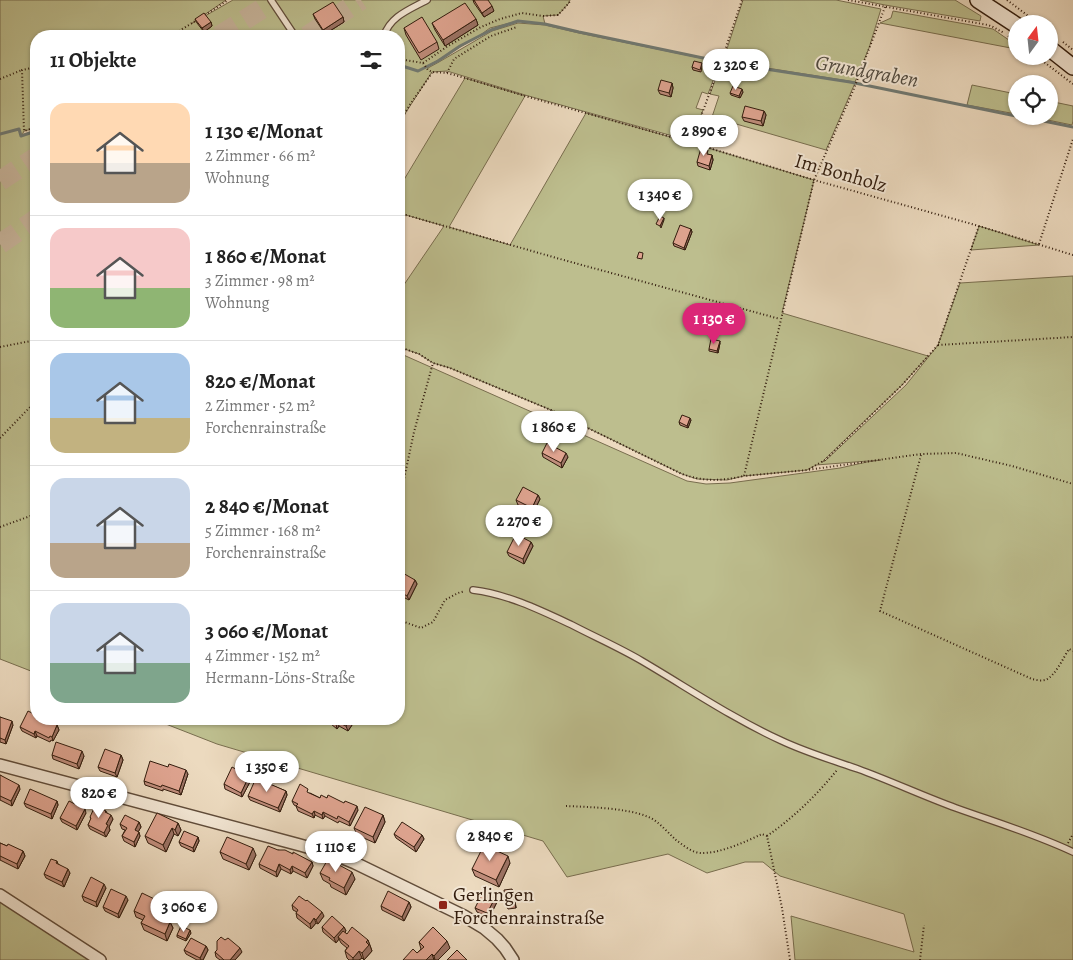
<!DOCTYPE html>
<html lang="de">
<head>
<meta charset="utf-8">
<style>
	body { margin:0; font-family:Alegreya,serif; background:#f2f2f2; color:#222; height:100vh; display:flex; flex-direction:column; font-size:19px; white-space:nowrap }
	* { box-sizing:border-box; margin:0 }
	p { font-size:16px; color:#767676 }
	.icon { flex:none; width:28px; height:28px; fill:none; stroke:currentColor; stroke-width:2; stroke-linecap:round; stroke-linejoin:round }
	.map { position:relative; flex:1; overflow:hidden }
	.side { position:absolute; left:30px; top:30px; width:375px; height:695px; display:flex; flex-direction:column; background:#fff; border-radius:20px; box-shadow:0 1px 4px #0004 }
	.side>* { flex:none }
	.needle { width:32px; rotate:15deg }
	.fabs { position:absolute; left:1008px; top:15px; display:grid; gap:10px }
	.fabs a { display:grid; place-items:center; width:50px; height:50px; border-radius:50%; background:#fff; box-shadow:0 1px 4px #0004; font-size:25px }
	.price { position:absolute; translate:-50% -42px; padding:0 11px; border-radius:18px; background:#fff; color:#222; font-size:16px; line-height:32px; filter:drop-shadow(0 1px 2px #0008) }
	.price::after { content:''; position:absolute; left:50%; top:30px; width:15px; height:11px; margin-left:-8px; background:inherit; clip-path:polygon(0 0,100% 0,50% 100%) }
	.price.current { background:#db2777; color:#fff }
	ul { padding:0; list-style:none }
	li { display:flex; align-items:center; gap:15px; height:125px; padding:0 20px }
	li+li { border-top:1px solid #e0e0e0 }
	li span { display:grid; place-items:center; flex:none; width:140px; height:100px; border-radius:15px; color:#555 }
	li>.icon { margin-inline-start:auto }
	span .icon { width:60px; height:60px; fill:#fffc; stroke-width:1 }
	li b { font-size:21px }
	h2 { display:flex; justify-content:space-between; align-items:center; height:60px; padding:0 20px; font-size:21px }
	.map>svg:first-child { display:block }
	.green { fill:#bdbe8e; stroke:#786d4e }
	.lines { fill:none; stroke-linecap:round; stroke-linejoin:round }
	.stream { stroke:#707a74; stroke-width:3 }
	.highway-tunnel { stroke:#c7b49b; stroke-width:20; stroke-dasharray:20 10; stroke-linecap:butt }
	.lane-casing { stroke:#604c3a; stroke-width:8 }
	.street-casing { stroke:#604c3a; stroke-width:14 }
	.secondary-casing { stroke:#321c0d; stroke-width:18 }
	.path { stroke:#321c0d; stroke-width:2; stroke-dasharray:1 2.5; stroke-linecap:butt }
	.lane { stroke:#f3e7d5; stroke-width:5.5 }
	.street { stroke:#f3e7d5; stroke-width:11 }
	.secondary { stroke:#f3e7d5; stroke-width:15 }
	.wall { fill:#c08d7c; stroke:#321c0d }
	.shaded-wall { fill:#9c7365; stroke:#321c0d }
	.building { fill:#dfa490; stroke:#321c0d }
	.poi-dot { fill:#8f2418; stroke:#f3e7d5; stroke-width:2 }
	.labels { text-anchor:middle; dominant-baseline:central; stroke-width:4; stroke-linejoin:round; paint-order:stroke }
	.street-label { font-size:20px; fill:#321c0d; stroke:#f3e7d5 }
	.poi-label { font-size:20px; fill:#321c0d; stroke:#f3e7d5; text-anchor:start }
	.water-label { font-size:21px; font-style:italic; fill:#514b40; stroke:#f3e7d5 }
</style>
</head>
<body>
<div class="map">
<svg width="1073" height="960" viewBox="0 0 1073 960">
	<rect width="100%" height="100%" fill="#ecdabf"/>
	<filter id="stains"><feTurbulence type="fractalNoise" baseFrequency=".004" numOctaves="4"/><feColorMatrix values="0 0 0 0 .2 0 0 0 0 .09 0 0 0 0 .02 0 0 0 .5 -.17"/></filter>
	<radialGradient id="worn" r=".72"><stop offset=".6" stop-color="#630" stop-opacity="0"/><stop offset="1" stop-color="#630" stop-opacity=".3"/></radialGradient>
	<path class="green" d="M0 0H226L191 24 233 0H570L569 3 558 15 543 16 545 24 518 21 490 28 479 36 426 67 428 68 439 62 492 31 518 23 545 25 579 33 720 62 708 94 702 92 696 108 703 110 691 141 525 95 447 71 432 72 399 123V61H403L399 60V36H36V128L24 131 22 135 36 130V673L0 659Z
		M743 0H836L881 9 869 48 855 82 723 61Z
		M860 0H955L981 16 980 21 885 5Z
		M893 11 993 29 1016 45V49L880 23 891 18Z
		M722 62 855 83 826 150 712 117 719 96 710 94Z
		M465 78 525 96 449 227 510 245 586 113 702 146 814 180 782 313 928 356 902 385 822 462 825 461 906 385 938 345 960 283 1073 276V960H795L791 916 914 952 904 914 780 876 763 862H745L707 873 668 854 567 877 543 841 217 744 153 719H399V353L687 481 706 484 730 483 840 468 867 462 881 460 816 465 807 470 744 476 727 480 697 479 682 474 551 410 450 368 433 363 419 354 399 347V292L444 226 399 213V188Z
		M972 85 1016 94V114L967 105Z
		M1049 101 1073 106V121L1072 125 1028 116H1049Z
		M979 226 1039 245 971 250Z
		M0 895 100 960H0Z"/>
	<g class="lines">
		<path class="stream" d="M399 65 418 71 438 61 460 46 491 30 518 21 545 24 579 32 727 63 850 82 1016 116
			M1019 116 1073 127
			M0 134 19 129 21 136 36 131"/>
		<path class="highway-tunnel" d="M219 36 276 0
			M307 36 361 0
			M0 181 36 157
			M0 244 36 219"/>
		<defs>
			<path id="lane" d="M271 0 295 36
				M384 36C390 16 411 9 427 0
				M473 590C507 594 540 610 572 625 595 637 620 648 642 661 688 688 732 718 780 740 805 752 832 760 858 769 891 781 923 796 956 808 995 822 1035 834 1073 852"/>
			<path id="street" d="M0 765 300 845 338 856 355 863 464 916 484 928 497 939 505 948 513 960
				M0 895 100 960"/>
			<path id="secondary" d="M978 0 1016 25
				M1049 48 1073 67"/>
		</defs>
		<use href="#lane" class="lane-casing"/>
		<use href="#street" class="street-casing"/>
		<use href="#secondary" class="secondary-casing"/>
		<path class="path" d="M848 0 988 25 993 27 1004 33
			M1007 0 1039 24
			M885 7 853 91 814 180 744 476 807 470 921 454 956 453 1012 466 1073 484
			M205 15 228 0
			M1049 31 1057 38
			M141 36 169 34 179 31 197 20
			M1008 36 1016 41
			M1063 42 1073 50
			M1036 56 1073 84
			M399 59 423 63 428 70 432 72 447 73 465 78 525 96 696 144 814 180 979 226 1073 255
			M423 63 448 46 481 27 500 19 522 13 543 16 558 15 569 3 570 0
			M36 67 22 70 24 131 36 127
			M447 73 454 59 491 36 517 27
			M0 79 22 70
			M399 123 411 103 432 73
			M691 143 719 68 742 0
			M399 213 560 259 780 319
			M1039 244 1073 139
			M938 345 1073 337
			M0 347 36 340
			M399 347 419 354 433 363 450 368 551 410 682 474C705 482 721 481 744 476
			M0 438 36 401
			M921 455 880 611 1032 679C1036 680 1041 681 1045 680 1055 677 1063 658 1069 649L1073 651
			M809 469 825 460 855 431 902 385 938 345 979 226
			M399 487 404 479 414 432 433 363
			M0 527 36 514
			M399 620 421 628 433 622 445 600 458 593 465 591
			M566 806C589 807 625 808 646 816 658 820 667 832 676 840 683 845 691 852 700 853 719 854 745 842 762 834L767 836 782 908 790 960
			M767 836C793 818 817 795 837 770
			M1068 843 1073 834
			M920 960 924 925"/>
		<use href="#lane" class="lane"/>
		<use href="#street" class="street"/>
		<use href="#secondary" class="secondary"/>
	</g>
	<path class="wall" d="M473 0 494 11 484 17 474 3Z
		M313 14 343 17 344 22 325 34 315 19Z
		M195 19 211 22 212 26 204 32 197 23Z
		M476 19 478 25 445 46 435 30 432 23Z
		M404 28 437 42 439 49 421 60 406 35Z
		M702 63V66L701 72 693 70 692 67Z
		M672 83 673 88 671 97 660 94 658 90Z
		M743 92 740 98 731 95 730 93Z
		M764 111 766 115 763 126 744 121 742 117Z
		M709 154V155H712L713 160 710 170 698 166 697 162Z
		M691 229 692 232 685 250 674 246 673 243Z
		M720 343 718 353 709 351V349Z
		M691 420 688 428 680 425 679 422Z
		M542 453 568 457 562 468 543 457Z
		M399 495 403 497 404 503H399Z
		M538 495 540 499 533 513 518 505 516 500Z
		M531 542 533 546 524 564 509 556 507 552Z
		M399 576 415 580 417 584 409 600 399 595Z
		M0 717 13 725 6 744 0 742Z
		M329 720 350 721 352 725 348 731 339 726 337 729 331 724Z
		M57 725 59 730 53 741 51 740 50 742 37 736 36 738 22 731 20 727Z
		M52 755 84 756 79 769 53 759Z
		M121 755 123 760 117 777 100 771 98 767Z
		M188 774 181 795 163 789V791L145 785 144 781Z
		M0 775 20 789 12 806 0 800Z
		M249 776 251 780 242 797 225 789 224 784Z
		M271 785 286 791 287 795 280 812 250 800 248 796Z
		M310 793 320 798H327L358 810 350 826 339 821 338 823 325 816 323 819 315 815 314 818 298 811 296 806 294 805 292 801Z
		M57 801 58 805 52 819 26 807 24 803Z
		M106 811 107 813 113 819 109 827 110 830 106 837 90 829 88 825 91 819 90 817Z
		M86 813 77 830 62 822 60 818Z
		M383 815 385 822 375 843 357 835 354 828Z
		M139 822 141 827 138 832 140 836 135 847 124 841 122 836 125 830 122 829 120 824Z
		M178 823 181 830 178 836 174 834 166 852 148 843 145 836Z
		M394 834 422 835 424 839 416 852 396 838Z
		M198 837 199 841 194 852 181 846 179 842Z
		M0 843 7 846 23 851 25 856 18 869 0 860Z
		M278 850 293 854 312 862 313 866 307 878 293 871 291 874 281 869 277 877 260 868 259 864Z
		M220 852 256 855 249 870 223 859Z
		M57 861 58 864 70 873 64 887 46 878 44 874Z
		M510 863 499 887 475 876 472 869Z
		M320 873 355 879 346 895 331 887 330 884 323 880Z
		M106 888 97 907 84 901 82 896Z
		M514 893 516 908 508 909 506 905Z
		M128 900 119 918 105 911 103 907Z
		M409 902 411 907 404 921 382 910 381 906Z
		M497 902 489 918 477 912 475 908Z
		M292 905 324 916 318 924 316 923 311 929 297 918 296 913 297 912 293 910Z
		M171 907 174 914 170 920 168 919 167 920 170 922 173 928 167 941 144 930 141 923 143 920 136 917 134 911Z
		M322 927H344L346 931 345 932 347 934 368 940 372 951 364 960 362 958 359 960H349L347 958 345 951 347 948 341 943 339 939 336 943 323 932Z
		M191 933 186 941 177 937V935Z
		M419 942 450 948 438 960H403L417 953 421 949Z
		M206 946 208 950 203 960H197L186 954 184 950Z
		M215 952H242L235 960H220L216 957Z"/>
	<path class="shaded-wall" d="M492 6 494 11 484 17 482 13Z
		M343 17 344 22 325 34 323 30Z
		M476 19 478 25 445 46 443 40Z
		M211 22 212 26 204 32 202 28Z
		M672 83 673 88 671 97 669 93Z
		M742 89 743 92 740 98 739 96Z
		M764 111 766 115 763 126 761 121Z
		M712 155 713 160 710 170 709 166Z
		M664 218V220L661 228 660 226Z
		M691 229 692 232 685 250 684 248Z
		M720 341V343L718 353 717 351Z
		M690 418 691 420 688 428 687 426Z
		M566 453 568 457 562 468 561 463Z
		M538 495 540 499 533 513 532 508Z
		M531 542 533 546 524 564 523 559Z
		M415 580 417 584 409 600 407 596Z
		M12 721 13 725 6 744 5 740Z
		M350 721 352 725 348 731 346 726Z
		M337 722 339 726 337 729 336 724Z
		M57 725 59 730 53 741 52 737Z
		M35 731 37 736 36 738 34 734Z
		M82 751 84 756 79 769 77 764Z
		M121 755 123 760 117 777 115 773Z
		M186 770 188 774 181 795 179 791Z
		M249 776 251 780 242 797 241 793Z
		M19 785 20 789 12 806 11 801Z
		M286 791 287 795 280 812 278 808Z
		M57 801 58 805 52 819 51 814Z
		M357 806 358 810 350 826 349 822Z
		M85 809 86 813 77 830 76 826Z
		M314 811 315 815 314 818 312 814Z
		M323 812 325 816 323 819 322 815Z
		M111 815 113 819 109 827 110 830 106 837 104 833 106 824Z
		M383 815 385 822 375 843 373 837Z
		M139 822 141 827 137 834 135 830Z
		M178 823 181 830 178 836 175 830Z
		M172 828 174 834 166 852 163 845Z
		M139 832 140 836 135 847 134 842Z
		M422 835 424 839 416 852 414 847Z
		M198 837 199 841 194 852 193 848Z
		M253 848 256 855 249 870 246 864Z
		M23 851 25 856 18 869 17 864Z
		M508 856 510 863 499 887 496 880Z
		M312 862 313 866 307 878 305 873Z
		M279 864 281 869 277 877 276 872Z
		M292 866 293 871 291 874 290 870Z
		M68 869 70 873 64 887 62 882Z
		M352 872 355 879 346 895 344 888Z
		M104 884 106 888 97 907 96 902Z
		M512 889 514 893 516 908 515 904Z
		M126 896 128 900 119 918 118 914Z
		M495 898 497 902 489 918 487 913Z
		M409 902 411 907 404 921 402 917Z
		M171 907 174 914 170 920 168 914Z
		M165 912 168 919 165 925 162 918Z
		M322 912 324 916 318 924 316 920Z
		M314 918 316 923 311 929 310 924Z
		M170 922 173 928 167 941 165 934Z
		M344 927 346 931 340 938 338 937 339 939 336 943 334 938Z
		M190 930 191 933 186 941V939Z
		M368 940 372 951 364 960 362 953 366 942Z
		M447 941 450 948 438 960H435L434 956Z
		M206 946 208 950 203 960H201L200 958Z
		M240 948 242 952 235 960H230Z
		M359 951 362 958 359 960H353V958Z
		M432 954 434 960H426Z"/>
	<path class="building" d="M474 0H488L492 6 482 13Z
		M333 2 343 17 323 30 313 14Z
		M465 3 476 19 443 40 432 23Z
		M204 13 211 22 202 28 195 19Z
		M422 17 437 42 419 53 404 28Z
		M694 61 702 63 700 70 692 67Z
		M661 80 672 83 669 93 658 90Z
		M733 86 742 89 739 96 730 93Z
		M745 106 764 111 761 121 742 117Z
		M701 148 708 150 707 154 712 155 709 166 697 162Z
		M660 216 664 218 660 226 656 224Z
		M680 225 691 229 684 248 673 243Z
		M639 252 643 253 642 259 637 258Z
		M711 339 720 341 717 351 709 349Z
		M682 415 690 418 687 426 679 422Z
		M547 443 566 453 561 463 542 453Z
		M523 487 538 495 532 508 516 500Z
		M399 495H403V500L399 501Z
		M516 534 531 542 523 559 507 552Z
		M401 572 415 580 407 596 399 591V576Z
		M28 711 36 715V719H43L57 725 52 737 50 736 49 738 35 731 34 734 20 727Z
		M0 717 12 721 5 740 0 738Z
		M330 719H347L350 721 346 726 337 722 336 724 329 720Z
		M56 742 82 751 77 764 52 755Z
		M105 749 121 755 115 773 98 767Z
		M150 761 168 767 169 764 186 770 179 791 162 785 161 787 144 781Z
		M232 767 249 776 241 793 224 784Z
		M0 775 19 785 11 801 0 796Z
		M256 778 286 791 278 808 248 796Z
		M300 784 308 789 307 792 320 798 321 795 327 798 328 795 344 803 345 801 357 806 349 822 338 816 337 819 323 812 322 815 314 811 312 814 296 806 298 804 292 801Z
		M30 789 57 801 51 814 24 803Z
		M69 801 85 809 76 826 60 818Z
		M95 806 106 811 105 812 111 815 106 824 108 825 104 833 88 825 91 818 90 817Z
		M365 807 383 815 373 837 354 828Z
		M157 813 178 823 175 830 172 828 163 845 145 836Z
		M125 815 139 822 135 830 139 832 134 842 122 836 127 828 120 824Z
		M402 822 422 835 414 847 394 834Z
		M184 831 198 837 193 848 179 842Z
		M227 837 253 848 246 864 220 852Z
		M0 843 7 846 8 844 23 851 17 864 0 856Z
		M484 845 508 856 496 880 472 869Z
		M268 846 278 850H285L293 854V852L312 862 305 873 292 866 290 870 279 864 276 872 259 864Z
		M51 859 57 861 56 863 68 869 62 882 44 874Z
		M328 859 352 872 344 888 329 880 330 878 320 873Z
		M91 877 104 884 96 902 82 896Z
		M111 889 126 896 118 914 103 907Z
		M512 889 515 904 506 905 504 890Z
		M388 891 409 902 402 917 381 906Z
		M483 892 495 898 487 913 475 908Z
		M142 893 171 907 168 914 165 912 162 918 170 922 165 934 141 923 145 916 134 911Z
		M299 896 306 901 307 900 322 912 316 920 314 918 310 924 296 913 298 910 292 905Z
		M332 916 344 927 334 938 322 927Z
		M181 926 190 930 186 939 177 935Z
		M352 927 368 940 366 942 369 945 362 953 359 951 353 958 345 951 349 946 338 937 343 931 347 934Z
		M433 927 447 941 434 956 432 954 426 960H403L413 949 417 953 424 947 419 942Z
		M221 937 225 940 228 938 240 948 230 960H224L215 952 217 950V941Z
		M191 938 206 946 200 958 184 950Z
		M457 950 467 960H447Z"/>
	<rect class="poi-dot" x="438" y="900" width="10" height="10" rx="2.5"/>
	<g class="labels">
		<g class="street-label">
			<text transform="translate(841 173) rotate(16)">Im Bonholz</text>
		</g>
		<g class="poi-label">
			<text x="453" y="894">Gerlingen<tspan x="453" dy="23">Forchenrainstraße</tspan></text>
		</g>
		<g class="water-label">
			<text transform="translate(867 71) rotate(10)">Grundgraben</text>
		</g>
	</g>
	<rect width="100%" height="100%" filter="url(#stains)"/>
	<rect width="100%" height="100%" fill="url(#worn)"/>
</svg>
<div class="fabs">
<a><svg class="needle" viewBox="-14 -14 28 28"><path d="M0-13l5 13h-10z" fill="#e53935"/><path d="M0 13l5-13h-10z" fill="#767676"/></svg></a>
<a><svg class="icon" aria-label="locate" viewBox="0 0 24 24"><circle cx="12" cy="12" r="6"/><path d="M12 2v4M12 18v4M2 12h4M18 12h4"/></svg></a>
</div>
<b class="price" style="left:736px;top:91px">2 320 €</b>
<b class="price" style="left:704px;top:157px">2 890 €</b>
<b class="price" style="left:660px;top:221px">1 340 €</b>
<b class="price current" style="left:714px;top:345px">1 130 €</b>
<b class="price" style="left:554px;top:453px">1 860 €</b>
<b class="price" style="left:519px;top:547px">2 270 €</b>
<b class="price" style="left:267px;top:793px">1 350 €</b>
<b class="price" style="left:99px;top:819px">820 €</b>
<b class="price" style="left:490px;top:862px">2 840 €</b>
<b class="price" style="left:336px;top:873px">1 110 €</b>
<b class="price" style="left:184px;top:933px">3 060 €</b>
<section class="side">
<h2>11 Objekte<svg class="icon" aria-label="filters" viewBox="0 0 24 24"><path d="M4 7h16M4 17h16"/><circle cx="9" cy="7" r="2"/><circle cx="15" cy="17" r="2"/></svg></h2>
<ul>
<li><span style="background:linear-gradient(#ffd9b3 60%,#b9a48a 0)"><svg class="icon" aria-label="home" viewBox="0 0 24 24"><path d="M3 11l9-7 9 7M6 9v11h12V9"/></svg></span><div><b>1 130 €/Monat</b><p>2 Zimmer · 66 m²</p><p>Wohnung</p></div></li>
<li><span style="background:linear-gradient(#f6c9c9 60%,#8fb573 0)"><svg class="icon" aria-label="home" viewBox="0 0 24 24"><path d="M3 11l9-7 9 7M6 9v11h12V9"/></svg></span><div><b>1 860 €/Monat</b><p>3 Zimmer · 98 m²</p><p>Wohnung</p></div></li>
<li><span style="background:linear-gradient(#a9c7e8 65%,#c2b280 0)"><svg class="icon" aria-label="home" viewBox="0 0 24 24"><path d="M3 11l9-7 9 7M6 9v11h12V9"/></svg></span><div><b>820 €/Monat</b><p>2 Zimmer · 52 m²</p><p>Forchenrainstraße</p></div></li>
<li><span style="background:linear-gradient(#c9d6e8 65%,#b9a48a 0)"><svg class="icon" aria-label="home" viewBox="0 0 24 24"><path d="M3 11l9-7 9 7M6 9v11h12V9"/></svg></span><div><b>2 840 €/Monat</b><p>5 Zimmer · 168 m²</p><p>Forchenrainstraße</p></div></li>
<li><span style="background:linear-gradient(#c9d6e8 60%,#7fa58c 0)"><svg class="icon" aria-label="home" viewBox="0 0 24 24"><path d="M3 11l9-7 9 7M6 9v11h12V9"/></svg></span><div><b>3 060 €/Monat</b><p>4 Zimmer · 152 m²</p><p>Hermann-Löns-Straße</p></div></li>
</ul>
</section>
</div>
</body>
</html>
